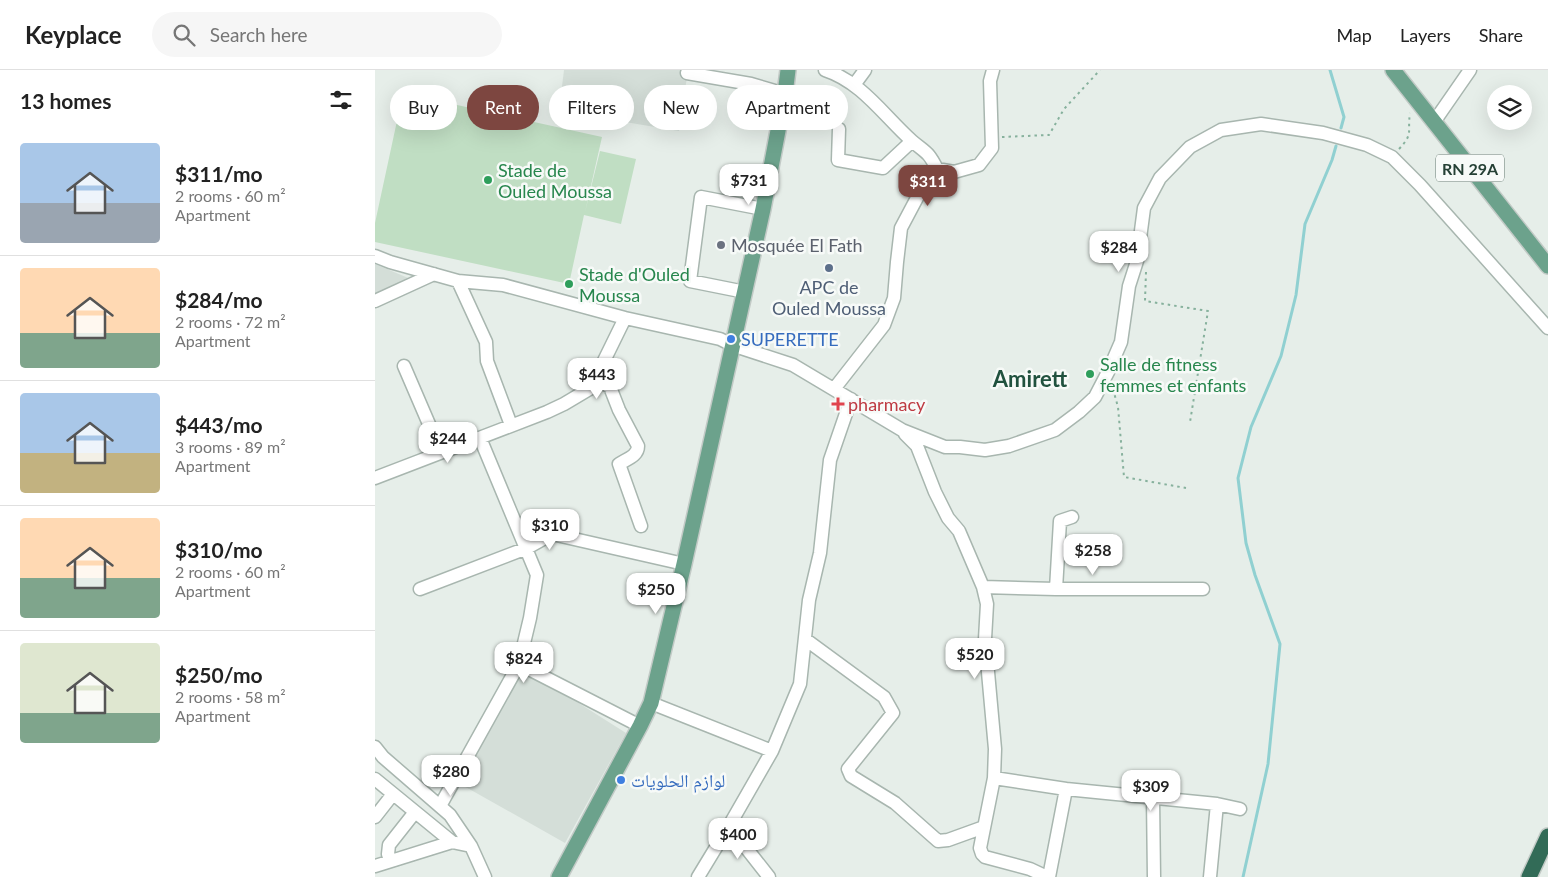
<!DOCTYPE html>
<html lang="en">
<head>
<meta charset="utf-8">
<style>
	body { margin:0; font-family:Lato,"Noto Naskh Arabic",sans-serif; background:#f6f6f6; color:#222; height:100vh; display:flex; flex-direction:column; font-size:19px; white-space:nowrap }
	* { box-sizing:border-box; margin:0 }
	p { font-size:16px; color:#767676 }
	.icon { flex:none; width:28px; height:28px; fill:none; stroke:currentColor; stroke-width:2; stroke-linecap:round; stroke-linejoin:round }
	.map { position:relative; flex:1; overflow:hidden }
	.side { display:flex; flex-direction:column; background:#fff; width:375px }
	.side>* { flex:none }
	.banner { position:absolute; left:15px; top:15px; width:475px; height:45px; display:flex; gap:10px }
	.fabs { position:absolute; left:1112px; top:15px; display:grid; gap:10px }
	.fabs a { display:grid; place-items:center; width:45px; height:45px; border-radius:50%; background:#fff; box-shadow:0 5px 20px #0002; font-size:25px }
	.price { position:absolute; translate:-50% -42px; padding:0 11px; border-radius:10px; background:#fff; color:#222; font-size:16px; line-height:32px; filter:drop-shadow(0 1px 2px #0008) }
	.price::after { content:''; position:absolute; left:50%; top:30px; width:15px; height:11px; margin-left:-8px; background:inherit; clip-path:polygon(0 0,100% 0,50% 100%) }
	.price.active { background:#7d4640; color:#fff }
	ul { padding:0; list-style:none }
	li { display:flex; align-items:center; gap:15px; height:125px; padding:0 20px }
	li+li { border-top:1px solid #e0e0e0 }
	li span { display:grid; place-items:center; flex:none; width:140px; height:100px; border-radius:5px; color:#555 }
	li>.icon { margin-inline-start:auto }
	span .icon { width:60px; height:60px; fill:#fffc; stroke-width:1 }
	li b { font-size:21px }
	h2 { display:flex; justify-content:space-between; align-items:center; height:60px; padding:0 20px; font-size:21px }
	.chip { padding:0 18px; border-radius:22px; background:#fff; box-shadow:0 5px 20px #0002; font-size:18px; line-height:45px }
	.chip.active { background:#7d4640; color:#fff }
	header { display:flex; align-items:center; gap:30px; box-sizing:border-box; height:70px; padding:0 25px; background:#fff; border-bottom:1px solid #e0e0e0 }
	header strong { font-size:24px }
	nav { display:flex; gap:28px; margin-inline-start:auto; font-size:18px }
	.search { width:350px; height:45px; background:#f6f6f6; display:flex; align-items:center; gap:12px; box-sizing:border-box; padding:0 18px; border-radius:28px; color:#767676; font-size:19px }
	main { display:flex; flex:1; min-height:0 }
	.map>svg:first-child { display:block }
	.built { fill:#d4ded8 }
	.green { fill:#c0dec3 }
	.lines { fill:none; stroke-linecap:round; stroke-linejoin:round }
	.stream { stroke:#90d0d1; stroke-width:3 }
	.minor-casing { stroke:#a8b6af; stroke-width:15 }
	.major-casing { stroke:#c2cac6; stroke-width:18 }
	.highway-casing { stroke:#c2cac6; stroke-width:18 }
	.path { stroke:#87b19d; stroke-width:2; stroke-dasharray:2.5 4; stroke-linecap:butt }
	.minor { stroke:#fff; stroke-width:12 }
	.major { stroke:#6ca28c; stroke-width:15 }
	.highway { stroke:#326b57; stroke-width:15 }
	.leisure-dot { fill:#2e9e5b; stroke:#f7faf8; stroke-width:2 }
	.worship-dot { fill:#6b7280; stroke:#f7faf8; stroke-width:2 }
	.service-dot { fill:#5c6f8a; stroke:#f7faf8; stroke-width:2 }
	.shop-dot { fill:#3f7fe0; stroke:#f7faf8; stroke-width:2 }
	.health-dot { fill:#e0444e; stroke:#f7faf8; stroke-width:2 }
	.labels { text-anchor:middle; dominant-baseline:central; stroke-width:5; stroke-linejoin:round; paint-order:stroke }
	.shield { fill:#f7faf8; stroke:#647870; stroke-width:1 }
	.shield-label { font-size:16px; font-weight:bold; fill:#254035 }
	.leisure-label { font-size:18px; fill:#27864d; stroke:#f7faf8; text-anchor:start }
	.worship-label { font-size:18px; fill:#5b616d; stroke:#f7faf8; text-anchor:start }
	.service-label { font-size:18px; fill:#4e5e75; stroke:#f7faf8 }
	.shop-label { font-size:18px; fill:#366cbe; stroke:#f7faf8; text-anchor:start }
	.health-label { font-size:18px; fill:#be3a42; stroke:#f7faf8; text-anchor:start }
	.district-label { font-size:22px; font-weight:bold; fill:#21523f; stroke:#f7faf8 }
</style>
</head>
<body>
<header>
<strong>Keyplace</strong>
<div class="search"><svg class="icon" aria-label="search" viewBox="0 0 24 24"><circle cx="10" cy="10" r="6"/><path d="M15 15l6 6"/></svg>Search here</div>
<nav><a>Map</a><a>Layers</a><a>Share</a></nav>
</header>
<main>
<section class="side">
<h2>13 homes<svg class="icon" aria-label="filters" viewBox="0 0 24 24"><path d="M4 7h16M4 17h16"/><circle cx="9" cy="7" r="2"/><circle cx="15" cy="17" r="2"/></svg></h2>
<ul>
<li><span style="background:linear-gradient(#a9c7e8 60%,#9aa5b1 0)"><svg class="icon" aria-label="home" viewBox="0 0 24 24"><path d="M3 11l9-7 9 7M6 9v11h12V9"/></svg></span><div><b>$311/mo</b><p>2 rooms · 60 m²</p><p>Apartment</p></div></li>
<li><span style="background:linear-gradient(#ffd9b3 65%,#7fa58c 0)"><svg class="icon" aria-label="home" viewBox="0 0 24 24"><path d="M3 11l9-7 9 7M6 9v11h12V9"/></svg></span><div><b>$284/mo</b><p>2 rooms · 72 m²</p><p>Apartment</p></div></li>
<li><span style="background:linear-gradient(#a9c7e8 60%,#c2b280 0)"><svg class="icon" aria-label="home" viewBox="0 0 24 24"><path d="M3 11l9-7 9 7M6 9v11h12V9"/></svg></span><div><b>$443/mo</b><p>3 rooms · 89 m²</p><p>Apartment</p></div></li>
<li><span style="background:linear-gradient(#ffd9b3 60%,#7fa58c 0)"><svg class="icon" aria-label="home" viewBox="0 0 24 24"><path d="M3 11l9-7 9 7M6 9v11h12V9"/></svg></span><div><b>$310/mo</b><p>2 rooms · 60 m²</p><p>Apartment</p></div></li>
<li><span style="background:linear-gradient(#dfe7d0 70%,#7fa58c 0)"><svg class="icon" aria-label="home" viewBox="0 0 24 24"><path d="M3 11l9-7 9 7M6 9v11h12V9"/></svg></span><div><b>$250/mo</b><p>2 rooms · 58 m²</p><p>Apartment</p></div></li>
</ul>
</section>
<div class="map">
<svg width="1173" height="807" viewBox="0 0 1173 807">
	<rect width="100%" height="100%" fill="#e6eee9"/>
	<path class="built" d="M189 0H313L304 61 184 41Z
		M0 194 38 210 0 225Z
		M145 602 202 632 251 663 190 773 80 711Z"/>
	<path class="green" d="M28 23 227 67 210 142 225 81 261 89 246 154 209 145 194 214 0 172V153Z"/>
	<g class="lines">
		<path class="stream" d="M955 0 969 47 966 58
			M868 807 893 694 905 574 880 505 871 473 863 408 876 357 906 286 921 225 930 154 957 90 961 76"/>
		<defs>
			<path id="minor" d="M450 0C487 12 509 46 537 71 551 83 553 81 562 99L552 109 526 158 522 192 519 228 509 255 459 319
				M312 3 376 14 410 24
				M479 15 490 0
				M1059 52 1095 0
				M464 59 463 90 508 98 537 71
				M562 99 579 102 604 95 617 78 615 11 618 0
				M0 186 15 192 83 211 128 215 250 248 345 269 357 275 418 295 527 360 570 377H585L610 380 634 376 680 360 704 342 720 327 733 302 746 272 754 216 762 191 769 138 785 108 815 77 846 60 886 54 948 63 992 75 1017 87 1045 115 1173 258
				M83 211 111 272 112 291 136 355
				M370 222 315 211 326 127 388 139
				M0 231 59 204
				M29 296 66 382
				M226 312 235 317 244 340 263 376C263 386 252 389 244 394L266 456
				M530 364 542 376 560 422 573 448 584 461 608 517 612 534 610 569 620 679 619 708 605 778 607 784 610 787 655 799 672 807
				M0 408 172 342 189 334 226 312 224 301 250 248
				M608 517 681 519H828
				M45 519 152 478 177 464 309 494
				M681 519 685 451 697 447
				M430 569 509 627 518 643 473 699 476 706 520 733 563 771 573 770 609 757
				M144 594 265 656
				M276 633 397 681
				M0 677 8 687 75 745 96 776 110 807
				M619 708 691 719 674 807
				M0 709 77 772
				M691 719 842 734 865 739
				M778 729 779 807
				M65 736 144 594 155 548 162 505 105 368
				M0 747 18 724
				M354 756 394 807
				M15 790 13 784 14 775 40 742
				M0 796 77 772 96 776
				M323 807 354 756 397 681 425 614 434 530 445 483 455 390 476 329
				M835 807 842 734"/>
			<path id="major" d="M1018 0 1173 196
				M184 807 265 656 276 633 309 494 388 139 410 24 413 0"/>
			<path id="highway" d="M1154 807 1173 766"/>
		</defs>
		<use href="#minor" class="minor-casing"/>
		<use href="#major" class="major-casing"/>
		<use href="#highway" class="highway-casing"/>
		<path class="path" d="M627 67 674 65 689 39 725 0
			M1024 79C1039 63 1032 63 1035 43
			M771 202 770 231 833 241 815 352
			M738 319 743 337 749 407 811 418"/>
		<use href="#minor" class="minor"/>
		<use href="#major" class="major"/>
		<use href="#highway" class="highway"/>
	</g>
	<g class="leisure-dot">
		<circle cx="113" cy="110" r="5"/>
		<circle cx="194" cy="214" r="5"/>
		<circle cx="715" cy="304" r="5"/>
	</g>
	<circle class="worship-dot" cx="346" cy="175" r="5"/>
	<circle class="service-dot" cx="454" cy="198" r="5"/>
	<g class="shop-dot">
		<circle cx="356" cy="269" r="5"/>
		<circle cx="246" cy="710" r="5"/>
	</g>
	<path class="health-dot" d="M460.5 326.5h5v5h5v5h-5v5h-5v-5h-5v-5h5z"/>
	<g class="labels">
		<rect class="shield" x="1061" y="84.5" width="68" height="27" rx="4"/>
		<g class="shield-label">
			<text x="1095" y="98">RN 29A</text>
		</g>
		<g class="leisure-label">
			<text x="123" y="100">Stade de<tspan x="123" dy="21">Ouled Moussa</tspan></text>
			<text x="204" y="204">Stade d'Ouled<tspan x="204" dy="21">Moussa</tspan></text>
			<text x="725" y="294">Salle de fitness<tspan x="725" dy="21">femmes et enfants</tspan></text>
		</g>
		<g class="worship-label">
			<text x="356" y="175">Mosquée El Fath</text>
		</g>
		<g class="service-label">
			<text x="454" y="217">APC de<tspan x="454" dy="21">Ouled Moussa</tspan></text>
		</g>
		<g class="shop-label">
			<text x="366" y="269">SUPERETTE</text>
			<text x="256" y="710">لوازم الحلويات</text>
		</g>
		<g class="health-label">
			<text x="473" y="334">pharmacy</text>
		</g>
		<g class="district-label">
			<text x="655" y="308">Amirett</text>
		</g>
	</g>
</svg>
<div class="fabs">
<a><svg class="icon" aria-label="layers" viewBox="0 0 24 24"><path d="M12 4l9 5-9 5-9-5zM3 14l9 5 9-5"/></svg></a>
</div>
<b class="price" style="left:374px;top:136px">$731</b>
<b class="price active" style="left:553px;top:137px">$311</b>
<b class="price" style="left:744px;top:203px">$284</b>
<b class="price" style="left:222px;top:330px">$443</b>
<b class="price" style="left:73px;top:394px">$244</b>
<b class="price" style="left:175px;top:481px">$310</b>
<b class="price" style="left:718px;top:506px">$258</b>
<b class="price" style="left:281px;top:545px">$250</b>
<b class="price" style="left:600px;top:610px">$520</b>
<b class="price" style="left:149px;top:614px">$824</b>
<b class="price" style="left:76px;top:727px">$280</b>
<b class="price" style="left:776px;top:742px">$309</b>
<b class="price" style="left:363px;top:790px">$400</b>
<div class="banner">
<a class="chip">Buy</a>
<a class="chip active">Rent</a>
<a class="chip">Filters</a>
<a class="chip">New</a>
<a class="chip">Apartment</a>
</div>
</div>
</main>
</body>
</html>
